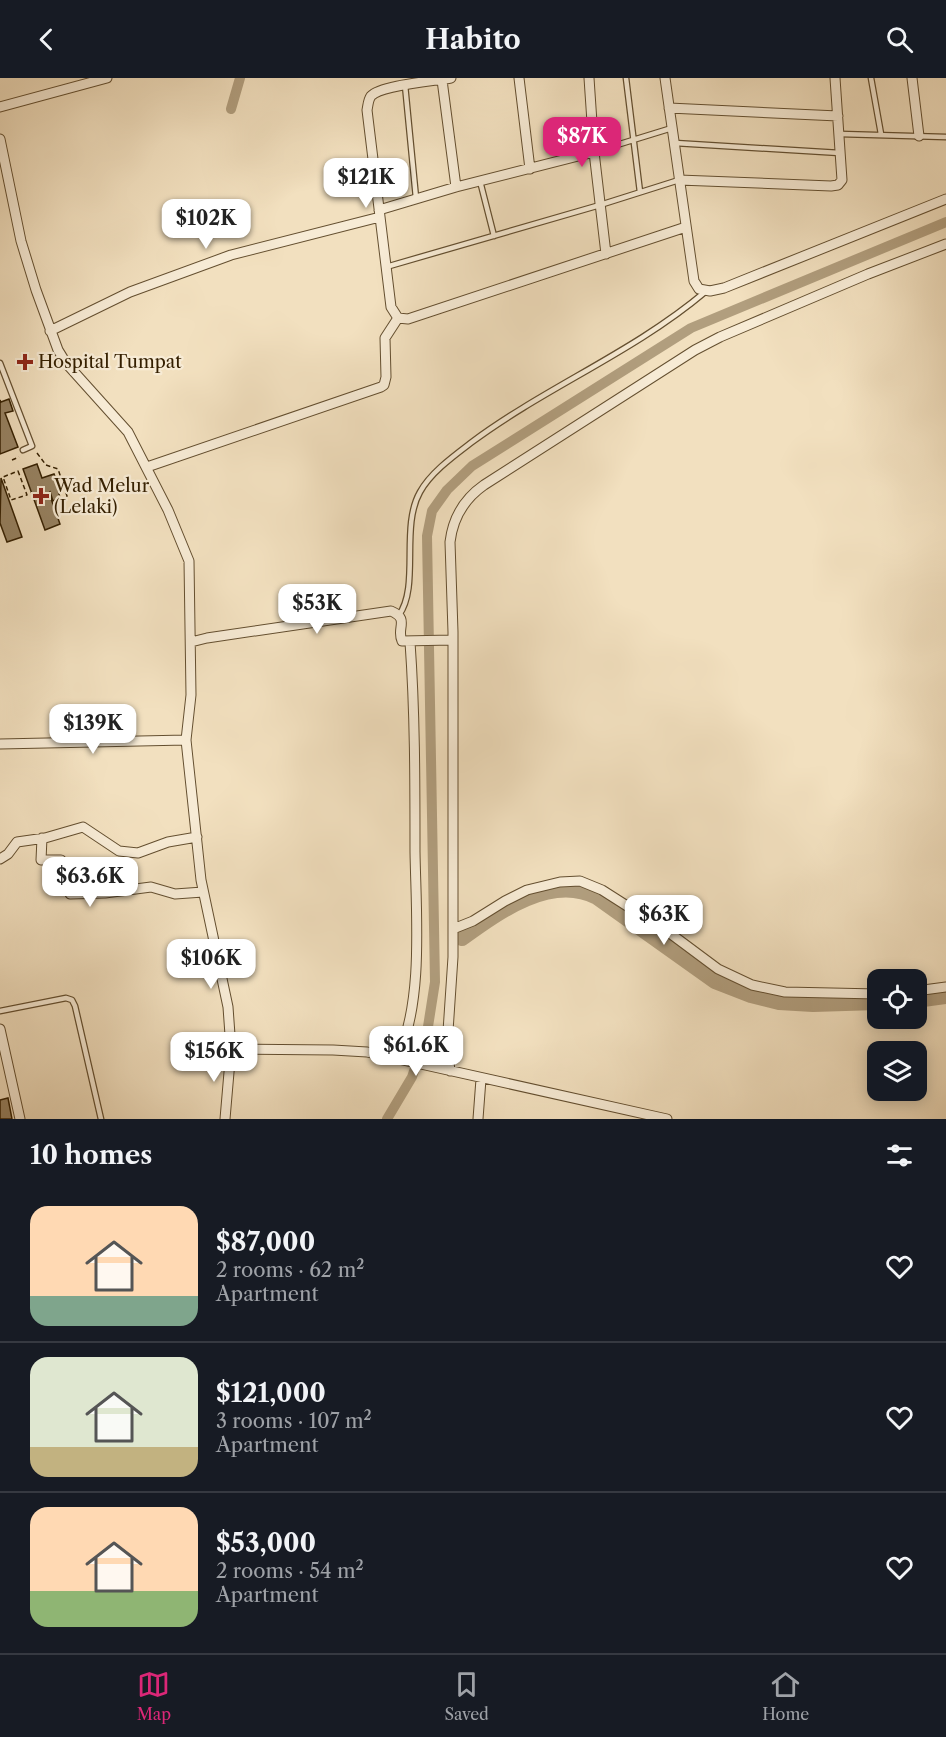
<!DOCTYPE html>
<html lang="en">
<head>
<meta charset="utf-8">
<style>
	body { margin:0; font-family:"Libre Caslon Text",serif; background:#20242c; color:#f1f3f6; height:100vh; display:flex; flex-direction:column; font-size:22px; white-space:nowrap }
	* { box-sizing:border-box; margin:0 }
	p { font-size:20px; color:#9ea1a6 }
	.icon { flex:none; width:33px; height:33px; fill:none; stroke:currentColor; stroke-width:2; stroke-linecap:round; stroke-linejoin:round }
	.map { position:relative; height:1041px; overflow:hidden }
	.drawer { display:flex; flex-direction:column; background:#171b24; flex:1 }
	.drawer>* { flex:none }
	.buttons { position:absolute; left:867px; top:891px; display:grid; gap:12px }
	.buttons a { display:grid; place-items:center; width:60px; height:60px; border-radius:12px; background:#171b24; box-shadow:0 3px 15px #0003; font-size:30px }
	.price { position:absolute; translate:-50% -51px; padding:0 14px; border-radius:12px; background:#fff; color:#222; font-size:20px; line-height:39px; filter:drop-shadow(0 2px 3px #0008) }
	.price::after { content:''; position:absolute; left:50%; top:36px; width:18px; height:14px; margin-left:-9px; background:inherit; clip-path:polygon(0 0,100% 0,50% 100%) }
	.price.active { background:#db2777; color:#fff }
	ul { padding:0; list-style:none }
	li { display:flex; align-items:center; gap:18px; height:150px; padding:0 30px }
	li+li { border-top:2px solid #363941 }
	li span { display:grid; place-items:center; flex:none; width:168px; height:120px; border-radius:18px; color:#555 }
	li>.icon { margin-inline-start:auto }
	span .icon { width:72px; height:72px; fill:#fffc; stroke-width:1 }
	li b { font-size:26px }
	h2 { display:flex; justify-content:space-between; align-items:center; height:72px; padding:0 30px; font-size:26px }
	header { display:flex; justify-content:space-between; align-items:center; height:78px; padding:0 30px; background:#171b24; font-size:27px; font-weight:700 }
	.tab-bar { display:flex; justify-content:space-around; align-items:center; height:84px; border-top:2px solid #363941; background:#171b24; font-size:16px; color:#9ea1a6 }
	.tab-bar a { display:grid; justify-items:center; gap:3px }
	.tab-bar .active { color:#db2777 }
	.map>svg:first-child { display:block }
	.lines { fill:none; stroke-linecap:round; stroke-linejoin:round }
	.canal { stroke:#b19e7e; stroke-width:10 }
	.river { stroke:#b19e7e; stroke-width:16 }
	.building { fill:#978363; stroke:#341f00; stroke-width:1.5 }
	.service-casing { stroke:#644f30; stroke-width:7 }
	.minor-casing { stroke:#644f30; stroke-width:11 }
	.path { stroke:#341f00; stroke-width:1.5; stroke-dasharray:4.5 3; stroke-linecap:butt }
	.service { stroke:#f7ebd5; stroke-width:4.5 }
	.minor { stroke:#f7ebd5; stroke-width:9 }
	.poi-dot { fill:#8f2418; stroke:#f7ebd5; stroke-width:2 }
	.labels { text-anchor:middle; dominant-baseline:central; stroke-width:4.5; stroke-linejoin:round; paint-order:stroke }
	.poi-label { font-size:18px; fill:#341f00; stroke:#f7ebd5; text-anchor:start }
</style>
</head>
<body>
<header><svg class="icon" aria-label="back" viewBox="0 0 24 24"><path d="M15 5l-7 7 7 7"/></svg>Habito<svg class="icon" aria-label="search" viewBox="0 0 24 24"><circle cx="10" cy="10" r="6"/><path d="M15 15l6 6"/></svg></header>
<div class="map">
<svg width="946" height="1041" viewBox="0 0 946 1041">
	<rect width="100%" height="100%" fill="#f2e0bf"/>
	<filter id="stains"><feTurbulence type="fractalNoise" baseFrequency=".00333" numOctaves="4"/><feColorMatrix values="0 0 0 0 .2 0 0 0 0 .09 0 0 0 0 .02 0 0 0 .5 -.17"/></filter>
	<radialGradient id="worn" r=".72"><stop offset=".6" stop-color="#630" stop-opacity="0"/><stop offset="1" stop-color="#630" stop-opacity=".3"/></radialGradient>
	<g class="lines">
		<path class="canal" d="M231 31 240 0
			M387 1041 412 999 427 955 435 904 427 458 432 433 447 412 472 388 691 250 946 144"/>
		<path class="river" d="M462 860C498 834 551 795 597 819L715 903 751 917 779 924 813 926 878 924
			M916 922 946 918"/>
	</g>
	<path class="building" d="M9 321 13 333 5 335 18 369 0 376V322L1 324Z
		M37 386 42 400 54 396 60 411 58 412 60 420 53 423 50 414 49 415 60 446 45 452 23 391Z
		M1 400 22 459 7 464 0 445Z
		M8 1020 12 1041H0V1022Z"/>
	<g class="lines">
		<defs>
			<path id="service" d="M626 0 640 114
				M871 0 881 56
				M405 7 416 120
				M840 56 946 59
				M675 65 840 75
				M594 74 672 50
				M480 103 494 158
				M386 189 600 127 679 102
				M0 285 32 368 23 372
				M399 537C420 508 400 449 420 414 431 394 455 377 472 364 546 309 634 274 705 214
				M0 933 66 920 72 922 75 928 101 1041"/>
			<path id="minor" d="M451 0C435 3 381 7 371 18 368 22 368 28 367 32L391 229 398 240 408 241 686 149
				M519 0 530 91
				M589 0 594 74 606 176
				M665 0 694 203 699 211 710 213 724 210 946 121
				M912 0 919 58
				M442 2 456 109
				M0 29 107 0
				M669 30 838 38
				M0 61 21 163 36 212 58 272 66 285 128 354 168 432 189 483 191 617 186 662 201 802 228 929 231 971 333 972 367 974 667 1041
				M679 102 831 108 838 107 842 102 835 0
				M379 132 456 109 594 74
				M50 253 130 214 231 177 380 139
				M147 389 381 309 384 307 386 299 385 260 398 240
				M191 564 207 560 391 533C410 541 396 550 402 563L452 562
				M0 666 186 662
				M42 760 41 782H61V799L70 816 105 815 151 809 175 816 203 814
				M0 781 8 776 17 764 45 760 83 749 119 773 138 775 168 764 197 759
				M453 851 473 843 505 823 527 812 560 804 580 803 602 812 671 856 718 891 752 907 785 914 878 916
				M916 913 946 909
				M0 951 20 1041
				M397 980C424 925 416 835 415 774 415 704 415 634 410 564
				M450 993 447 968 453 879V554L450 464C453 439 464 421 484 407L695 272 720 259 868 196 946 166
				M225 1041 231 971
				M478 1041 481 1001"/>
		</defs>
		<use href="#service" class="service-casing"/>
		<use href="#minor" class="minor-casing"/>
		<path class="path" d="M37 375 46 387 58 391 67 418 59 436
			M12 382 19 379
			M18 393 27 417 11 422 3 399Z"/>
		<use href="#service" class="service"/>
		<use href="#minor" class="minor"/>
	</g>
	<g class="poi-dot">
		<path d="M22 275h6v6h6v6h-6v6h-6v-6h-6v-6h6z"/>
		<path d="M38 409h6v6h6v6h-6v6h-6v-6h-6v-6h6z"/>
	</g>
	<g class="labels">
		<g class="poi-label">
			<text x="38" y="284">Hospital Tumpat</text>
			<text x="54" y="408">Wad Melur<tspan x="54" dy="21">(Lelaki)</tspan></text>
		</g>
	</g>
	<rect width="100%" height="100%" filter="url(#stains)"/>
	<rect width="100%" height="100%" fill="url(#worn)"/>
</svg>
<div class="buttons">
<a><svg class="icon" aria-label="locate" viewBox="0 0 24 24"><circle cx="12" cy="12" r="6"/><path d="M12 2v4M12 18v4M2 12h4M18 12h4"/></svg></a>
<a><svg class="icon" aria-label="layers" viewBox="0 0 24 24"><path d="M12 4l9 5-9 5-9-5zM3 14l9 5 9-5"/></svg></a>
</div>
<b class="price active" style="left:582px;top:90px">$87K</b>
<b class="price" style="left:366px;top:131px">$121K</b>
<b class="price" style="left:206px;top:172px">$102K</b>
<b class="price" style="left:317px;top:557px">$53K</b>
<b class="price" style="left:93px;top:677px">$139K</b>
<b class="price" style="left:90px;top:830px">$63.6K</b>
<b class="price" style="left:664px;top:868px">$63K</b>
<b class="price" style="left:211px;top:912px">$106K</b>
<b class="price" style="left:416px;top:999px">$61.6K</b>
<b class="price" style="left:214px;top:1005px">$156K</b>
</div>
<section class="drawer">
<h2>10 homes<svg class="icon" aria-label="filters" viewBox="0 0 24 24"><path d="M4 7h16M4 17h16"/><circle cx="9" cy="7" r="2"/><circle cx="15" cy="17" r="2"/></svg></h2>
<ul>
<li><span style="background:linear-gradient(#ffd9b3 75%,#7fa58c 0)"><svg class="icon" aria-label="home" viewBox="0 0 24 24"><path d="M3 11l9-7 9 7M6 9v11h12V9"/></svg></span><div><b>$87,000</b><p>2 rooms · 62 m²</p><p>Apartment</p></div><svg class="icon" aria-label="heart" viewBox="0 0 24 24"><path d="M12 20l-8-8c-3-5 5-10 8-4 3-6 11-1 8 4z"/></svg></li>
<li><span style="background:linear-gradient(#dfe7d0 75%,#c2b280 0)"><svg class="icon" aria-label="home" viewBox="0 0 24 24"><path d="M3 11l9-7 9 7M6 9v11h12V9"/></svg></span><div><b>$121,000</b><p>3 rooms · 107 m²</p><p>Apartment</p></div><svg class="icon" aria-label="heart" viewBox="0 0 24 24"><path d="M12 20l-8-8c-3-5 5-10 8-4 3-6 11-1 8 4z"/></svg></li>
<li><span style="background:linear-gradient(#ffd9b3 70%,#8fb573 0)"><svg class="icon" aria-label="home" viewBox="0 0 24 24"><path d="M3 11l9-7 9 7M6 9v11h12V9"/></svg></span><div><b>$53,000</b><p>2 rooms · 54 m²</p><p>Apartment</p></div><svg class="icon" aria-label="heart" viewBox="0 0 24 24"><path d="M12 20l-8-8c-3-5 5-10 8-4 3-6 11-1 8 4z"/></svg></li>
</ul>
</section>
<nav class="tab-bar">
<a class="active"><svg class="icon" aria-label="map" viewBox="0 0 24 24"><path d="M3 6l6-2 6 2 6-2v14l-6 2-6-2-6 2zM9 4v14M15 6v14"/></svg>Map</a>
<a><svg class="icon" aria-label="saved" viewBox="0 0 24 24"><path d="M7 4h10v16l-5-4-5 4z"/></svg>Saved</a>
<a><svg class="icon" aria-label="home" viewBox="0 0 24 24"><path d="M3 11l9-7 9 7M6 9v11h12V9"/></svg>Home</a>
</nav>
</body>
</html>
